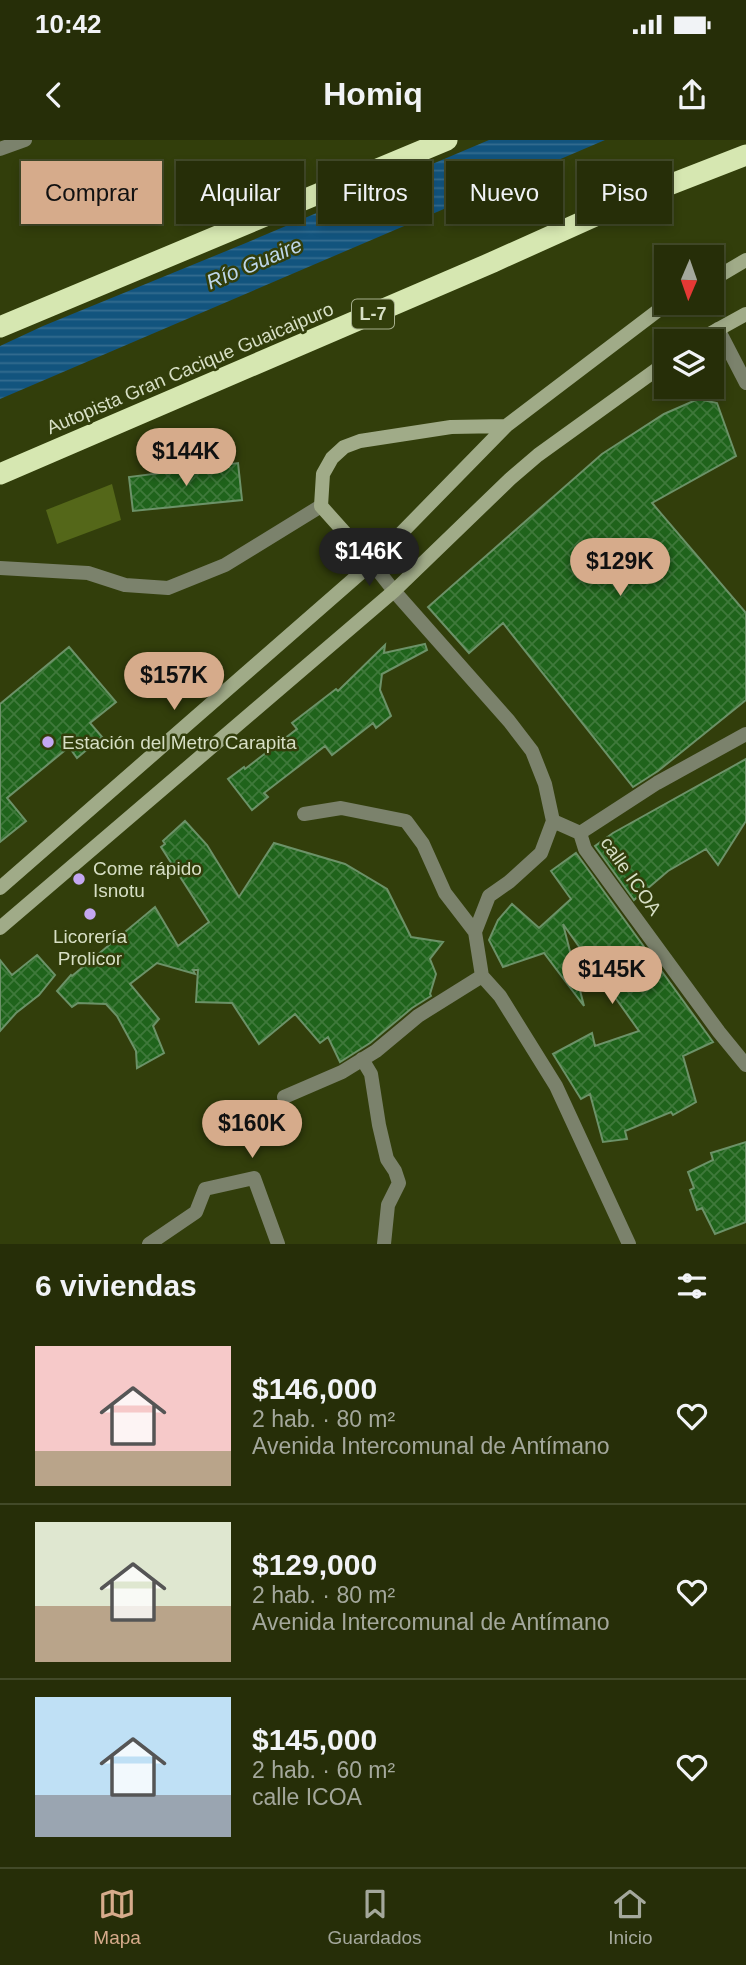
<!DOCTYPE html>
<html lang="es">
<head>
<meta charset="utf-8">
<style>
	body { margin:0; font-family:Arial,sans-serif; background:#2e3612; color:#f1f3f6; height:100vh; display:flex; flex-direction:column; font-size:26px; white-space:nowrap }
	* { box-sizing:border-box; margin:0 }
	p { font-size:23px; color:#a4a89c }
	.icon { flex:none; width:38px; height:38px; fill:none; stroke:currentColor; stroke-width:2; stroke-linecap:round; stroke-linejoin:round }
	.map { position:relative; height:1104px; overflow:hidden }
	.details { display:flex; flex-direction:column; background:#262e08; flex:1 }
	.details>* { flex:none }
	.banner { position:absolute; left:21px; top:21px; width:705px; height:63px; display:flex; gap:14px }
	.needle { width:46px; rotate:182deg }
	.tools { position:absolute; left:654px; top:105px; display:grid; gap:14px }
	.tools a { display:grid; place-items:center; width:70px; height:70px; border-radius:0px; background:#262e08; box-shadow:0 4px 10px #0003,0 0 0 2px #424a29; font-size:35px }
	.price { position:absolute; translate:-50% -60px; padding:0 16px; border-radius:24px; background:#d6ab8b; color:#111; font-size:23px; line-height:46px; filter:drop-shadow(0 2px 4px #0008) }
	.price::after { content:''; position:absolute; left:50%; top:42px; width:21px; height:16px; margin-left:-10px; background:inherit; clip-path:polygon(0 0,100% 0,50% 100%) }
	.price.on { background:#222; color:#fff }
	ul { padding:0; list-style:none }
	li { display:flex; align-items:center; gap:21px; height:175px; padding:0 35px }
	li+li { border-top:2px solid #424a29 }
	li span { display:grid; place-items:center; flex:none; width:196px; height:140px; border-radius:0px; color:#555 }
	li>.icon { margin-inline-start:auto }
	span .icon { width:84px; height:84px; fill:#fffc; stroke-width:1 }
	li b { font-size:30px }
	h2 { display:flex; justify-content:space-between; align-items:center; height:84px; padding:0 35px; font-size:30px }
	.tag { padding:0 24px; border-radius:0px; background:#262e08; box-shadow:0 4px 10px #0003,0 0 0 2px #424a29; font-size:24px; line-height:63px }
	.tag.on { background:#d6ab8b; color:#111 }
	.status { display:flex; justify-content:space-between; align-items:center; height:49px; padding:0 35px; background:#262e08; direction:ltr }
	.status svg { height:19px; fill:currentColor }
	header { display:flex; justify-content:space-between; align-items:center; height:91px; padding:0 35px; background:#262e08; font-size:32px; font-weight:700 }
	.dock { display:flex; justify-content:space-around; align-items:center; height:98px; border-top:2px solid #424a29; background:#262e08; font-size:19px; color:#a4a89c }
	.dock a { display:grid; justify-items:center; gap:4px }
	.dock .on { color:#d6ab8b }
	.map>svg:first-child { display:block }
	.park { fill:#546719 }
	.water { fill:url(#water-rules) }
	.building { fill:url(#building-cross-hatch); stroke:#6c9268; stroke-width:2 }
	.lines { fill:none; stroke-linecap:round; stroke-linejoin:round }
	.lane { stroke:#7b826c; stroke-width:14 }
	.street { stroke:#7b826c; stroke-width:14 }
	.secondary { stroke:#a0ab88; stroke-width:14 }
	.highway { stroke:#d6e7b1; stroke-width:21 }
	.poi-dot { fill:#c4a7f1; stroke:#323e0b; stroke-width:2.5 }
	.labels { text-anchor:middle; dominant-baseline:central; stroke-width:5; stroke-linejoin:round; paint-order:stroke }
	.shield { fill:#323e0b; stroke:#a6af8d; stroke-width:2 }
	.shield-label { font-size:18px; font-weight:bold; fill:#d7dfc5 }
	.street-label { font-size:19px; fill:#d7dfc5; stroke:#323e0b }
	.poi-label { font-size:19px; fill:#d7dfc5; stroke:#323e0b; text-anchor:start }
	.water-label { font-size:21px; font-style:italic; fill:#bed6e9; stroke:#323e0b }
</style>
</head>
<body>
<div class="status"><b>10:42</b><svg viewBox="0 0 49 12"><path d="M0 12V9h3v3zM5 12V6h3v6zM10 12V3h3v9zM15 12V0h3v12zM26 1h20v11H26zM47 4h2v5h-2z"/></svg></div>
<header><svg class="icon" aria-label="back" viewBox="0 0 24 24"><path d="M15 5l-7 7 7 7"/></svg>Homiq<svg class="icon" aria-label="share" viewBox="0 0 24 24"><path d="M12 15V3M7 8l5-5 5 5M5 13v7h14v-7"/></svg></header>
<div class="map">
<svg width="746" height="1104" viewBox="0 0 746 1104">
	<defs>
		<pattern id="water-rules" width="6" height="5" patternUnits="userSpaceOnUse" patternTransform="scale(1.75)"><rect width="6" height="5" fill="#12547e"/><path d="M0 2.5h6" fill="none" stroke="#346c8f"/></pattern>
		<pattern id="building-cross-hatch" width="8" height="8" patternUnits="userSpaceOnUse" patternTransform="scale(1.75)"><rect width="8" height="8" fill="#1f631b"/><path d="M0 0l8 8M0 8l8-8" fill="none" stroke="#3f793b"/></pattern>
	</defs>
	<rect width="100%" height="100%" fill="#323e0b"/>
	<path class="park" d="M112 344 121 380 57 404 46 370Z"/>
	<path class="water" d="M489 0H605L0 259V206L43 186 241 105Z"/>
	<path class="building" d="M698 259 717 263 736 316 652 363 746 473V560L658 631 633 647 503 483 469 513 428 467 602 314 664 274Z
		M238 323 242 360 133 371 129 337Z
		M425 504 427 510 382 534 380 550 391 576 376 588 373 583 332 615 325 606 264 653 268 657 252 670 228 639 244 627 245 629 297 589 292 583 336 549 338 551 385 505 384 513Z
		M69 507 116 562 90 583 102 597 77 618 69 607 7 658 26 681 0 702V564Z
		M746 619V681L718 725 706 709 668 731 634 760 595 706 613 693Z
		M185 681 207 705 239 757 274 703 345 724 387 749 411 797 443 802 430 819 436 834 430 854 431 856 412 868 370 903 340 922 328 897 320 903 295 874 259 904 232 863 196 862 198 830H193L195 834 157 823 130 844 159 879 153 886 164 913 137 928 136 911 117 876 106 864 78 863 72 867 57 851 71 835 72 836 155 767 178 806 209 782 161 707 165 704 163 701Z
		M576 713 713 902 683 916 696 962 673 975 671 972 625 991 627 999 603 1002 590 954 581 959 553 914 592 893 595 906 639 891 563 784 584 866 544 813 503 827 489 800 498 780 512 764 539 788 571 759 551 731Z
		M37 815 55 835 39 855 16 873 0 891V820L12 835Z
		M746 1002V1082L715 1094 702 1068 697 1070 690 1050 694 1048 688 1032 713 1020 711 1013Z"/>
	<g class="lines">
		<path class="lane" d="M0 428 88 433 125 445 168 448 225 425 321 366"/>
		<path class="street" d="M0 9 25 0
			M718 189 746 243
			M372 423 394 451 509 581 532 611 545 644 553 681 541 713 509 742 489 756 475 792 482 836 500 856 556 946 629 1104
			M304 674 341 668 406 681 423 704 445 753 475 792
			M553 681 580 693 585 709 719 892 746 925
			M580 693 657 643 746 594
			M362 919 371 934 379 985 387 1019 395 1031 399 1043 388 1065 384 1104
			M284 957 342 932 376 911 418 876 482 836
			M149 1104 196 1072 205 1049 254 1038 278 1104"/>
		<path class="secondary" d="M712 140 746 120
			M697 201 746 174
			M372 423 321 366 323 334 332 318 344 307 360 301 451 287 506 286
			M0 748 372 423 506 286 660 169 673 163
			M0 788 394 451 510 339 538 315 667 222"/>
		<path class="highway" d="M0 187 447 0
			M0 334 493 122 633 59 746 15"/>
	</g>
	<g class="poi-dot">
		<circle cx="48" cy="602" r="7"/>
		<circle cx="79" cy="739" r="7"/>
		<circle cx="90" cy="774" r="7"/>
	</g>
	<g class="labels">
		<rect class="shield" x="352" y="159.5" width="42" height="29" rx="5"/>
		<g class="shield-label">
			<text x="373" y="174">L-7</text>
		</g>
		<g class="street-label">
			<text transform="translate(190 228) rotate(-23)">Autopista Gran Cacique Guaicaipuro</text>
			<text transform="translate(631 736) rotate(55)">calle ICOA</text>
		</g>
		<g class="poi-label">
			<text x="62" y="602">Estación del Metro Carapita</text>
			<text x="93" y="728">Come rápido<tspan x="93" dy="22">Isnotu</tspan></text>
			<text x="90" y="796" text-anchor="middle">Licorería<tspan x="90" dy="22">Prolicor</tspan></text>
		</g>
		<g class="water-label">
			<text transform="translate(254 123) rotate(-23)">Río Guaire</text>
		</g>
	</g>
</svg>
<div class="tools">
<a><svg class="needle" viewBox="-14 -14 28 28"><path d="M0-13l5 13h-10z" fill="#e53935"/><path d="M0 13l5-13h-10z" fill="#a4a89c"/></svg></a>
<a><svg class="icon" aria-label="layers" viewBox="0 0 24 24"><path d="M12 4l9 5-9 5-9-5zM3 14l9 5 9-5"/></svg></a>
</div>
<b class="price" style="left:186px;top:348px">$144K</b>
<b class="price on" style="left:369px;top:448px">$146K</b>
<b class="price" style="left:620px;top:458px">$129K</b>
<b class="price" style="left:174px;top:572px">$157K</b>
<b class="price" style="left:612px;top:866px">$145K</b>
<b class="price" style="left:252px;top:1020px">$160K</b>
<div class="banner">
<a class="tag on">Comprar</a>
<a class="tag">Alquilar</a>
<a class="tag">Filtros</a>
<a class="tag">Nuevo</a>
<a class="tag">Piso</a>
</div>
</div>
<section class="details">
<h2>6 viviendas<svg class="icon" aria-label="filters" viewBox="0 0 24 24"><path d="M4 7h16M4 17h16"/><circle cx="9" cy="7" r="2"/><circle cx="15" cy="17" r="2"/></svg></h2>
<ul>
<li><span style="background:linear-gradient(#f6c9c9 75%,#b9a48a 0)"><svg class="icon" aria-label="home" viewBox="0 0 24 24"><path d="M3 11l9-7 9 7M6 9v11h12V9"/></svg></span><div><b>$146,000</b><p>2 hab. · 80 m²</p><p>Avenida Intercomunal de Antímano</p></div><svg class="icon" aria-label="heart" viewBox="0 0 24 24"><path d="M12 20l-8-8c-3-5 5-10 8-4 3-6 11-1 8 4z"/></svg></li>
<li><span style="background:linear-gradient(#dfe7d0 60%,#b9a48a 0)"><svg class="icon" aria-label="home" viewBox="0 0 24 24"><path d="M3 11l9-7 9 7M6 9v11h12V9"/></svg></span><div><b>$129,000</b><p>2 hab. · 80 m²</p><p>Avenida Intercomunal de Antímano</p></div><svg class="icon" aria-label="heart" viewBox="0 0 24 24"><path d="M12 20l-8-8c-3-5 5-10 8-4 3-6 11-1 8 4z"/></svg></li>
<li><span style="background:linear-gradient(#bfe0f5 70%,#9aa5b1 0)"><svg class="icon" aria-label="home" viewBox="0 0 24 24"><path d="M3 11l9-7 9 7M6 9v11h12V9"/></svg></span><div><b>$145,000</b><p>2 hab. · 60 m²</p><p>calle ICOA</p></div><svg class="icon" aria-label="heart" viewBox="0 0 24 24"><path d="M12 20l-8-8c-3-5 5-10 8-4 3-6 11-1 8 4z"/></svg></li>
</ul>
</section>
<nav class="dock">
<a class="on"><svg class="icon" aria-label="map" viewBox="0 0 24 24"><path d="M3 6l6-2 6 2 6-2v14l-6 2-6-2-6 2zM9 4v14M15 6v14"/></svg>Mapa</a>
<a><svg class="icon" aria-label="saved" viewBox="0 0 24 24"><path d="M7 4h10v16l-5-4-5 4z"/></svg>Guardados</a>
<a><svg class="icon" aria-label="home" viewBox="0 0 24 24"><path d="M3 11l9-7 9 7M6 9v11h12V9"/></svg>Inicio</a>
</nav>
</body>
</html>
